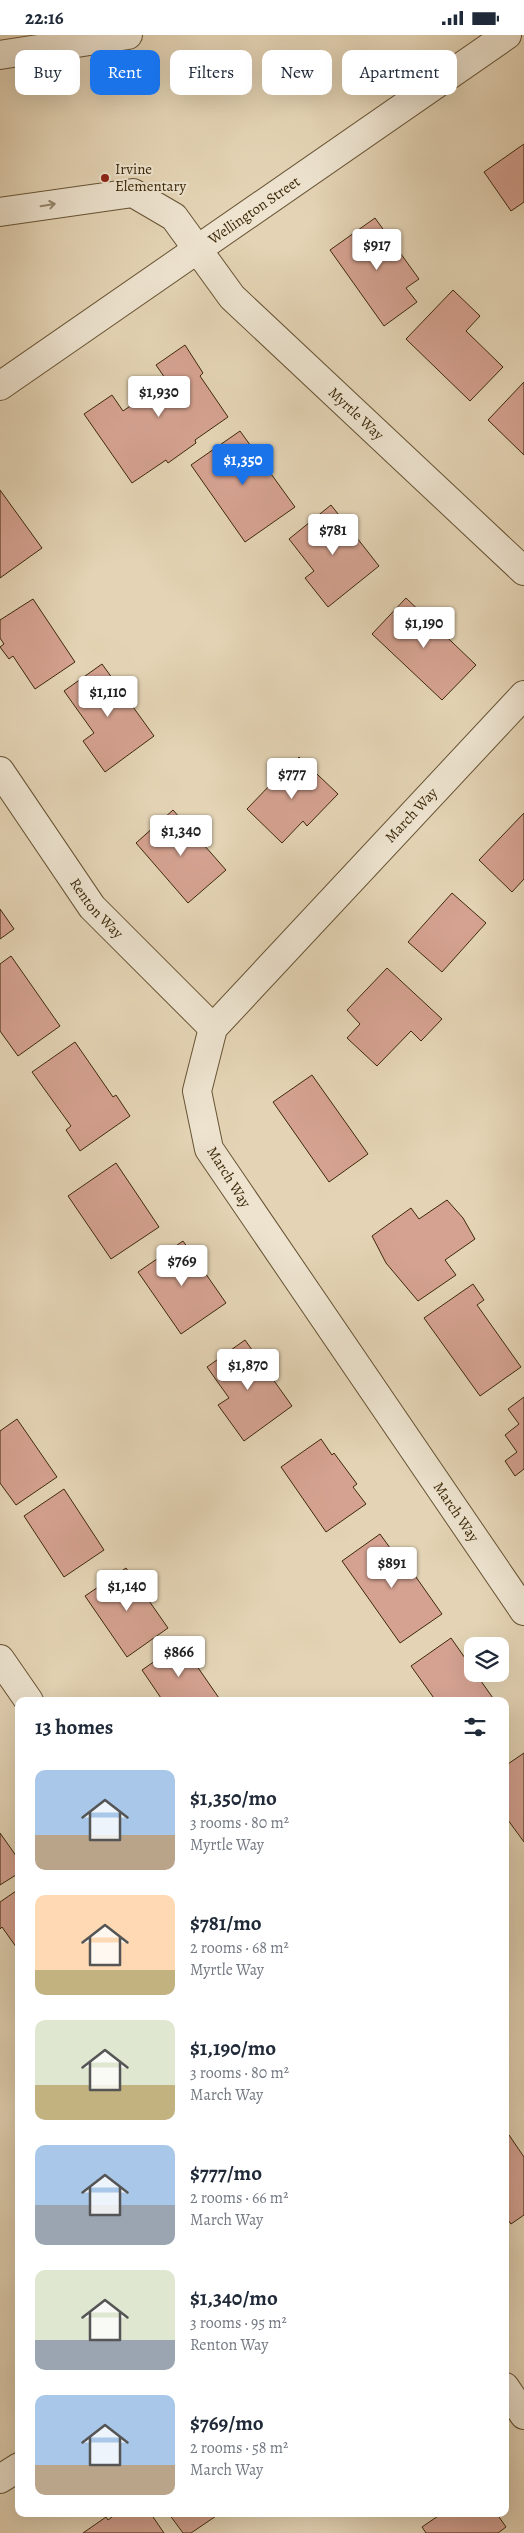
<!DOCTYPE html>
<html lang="en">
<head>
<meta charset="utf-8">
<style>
	body { margin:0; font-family:Alegreya,serif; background:#f2f2f3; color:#1f2937; height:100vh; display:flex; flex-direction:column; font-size:19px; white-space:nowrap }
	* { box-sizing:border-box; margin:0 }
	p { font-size:16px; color:#747a83 }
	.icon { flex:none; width:28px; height:28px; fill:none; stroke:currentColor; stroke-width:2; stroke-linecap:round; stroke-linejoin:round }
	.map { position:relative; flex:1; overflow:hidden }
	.panel { position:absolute; left:15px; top:1662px; width:494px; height:820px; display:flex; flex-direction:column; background:#fff; border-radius:10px; box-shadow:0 5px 20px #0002 }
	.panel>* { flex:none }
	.guide { position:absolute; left:15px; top:15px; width:495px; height:45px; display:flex; gap:10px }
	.buttons { position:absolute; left:464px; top:1602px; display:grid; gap:10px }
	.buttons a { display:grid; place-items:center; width:45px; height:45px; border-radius:10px; background:#fff; box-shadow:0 5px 20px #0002; font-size:25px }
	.price { position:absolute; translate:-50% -42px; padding:0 11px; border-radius:5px; background:#fff; color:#222; font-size:16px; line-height:32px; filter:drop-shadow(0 1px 2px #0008) }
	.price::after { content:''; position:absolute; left:50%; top:30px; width:15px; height:11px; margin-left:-8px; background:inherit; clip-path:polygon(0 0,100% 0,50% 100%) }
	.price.selected { background:#1a73e8; color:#fff }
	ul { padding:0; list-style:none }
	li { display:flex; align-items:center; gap:15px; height:125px; padding:0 20px }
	li span { display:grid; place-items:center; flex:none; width:140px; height:100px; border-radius:10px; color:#555 }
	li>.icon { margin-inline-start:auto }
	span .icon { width:60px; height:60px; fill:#fffc; stroke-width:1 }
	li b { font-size:21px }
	h2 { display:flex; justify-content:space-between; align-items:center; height:60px; padding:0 20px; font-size:21px }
	.pill { padding:0 18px; border-radius:10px; background:#fff; box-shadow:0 5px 20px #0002; font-size:18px; line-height:45px }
	.pill.selected { background:#1a73e8; color:#fff }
	.status { display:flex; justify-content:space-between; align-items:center; height:35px; padding:0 25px; background:#fff; direction:ltr }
	.status svg { height:14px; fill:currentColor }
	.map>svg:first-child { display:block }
	.building { fill:#d5a291; stroke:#3d2909 }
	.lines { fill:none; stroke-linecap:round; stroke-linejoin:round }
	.minor-casing { stroke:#675434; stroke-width:30 }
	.minor { stroke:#ede3cf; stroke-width:28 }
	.oneway { stroke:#95866c }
	.poi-dot { fill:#8f2418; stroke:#ede3cf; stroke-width:2 }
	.labels { text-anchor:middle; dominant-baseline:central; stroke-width:4; stroke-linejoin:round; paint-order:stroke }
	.poi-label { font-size:15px; fill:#3d2909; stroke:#ede3cf; text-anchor:start }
	.street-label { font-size:15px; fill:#3d2909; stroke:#ede3cf }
</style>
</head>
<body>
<div class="status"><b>22:16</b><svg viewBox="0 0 49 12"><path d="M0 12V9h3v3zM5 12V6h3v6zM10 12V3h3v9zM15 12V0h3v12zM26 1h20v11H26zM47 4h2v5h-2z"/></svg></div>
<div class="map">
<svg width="524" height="2498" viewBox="0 0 524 2498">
	<rect width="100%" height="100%" fill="#e4d4b5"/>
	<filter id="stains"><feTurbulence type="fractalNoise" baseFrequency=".004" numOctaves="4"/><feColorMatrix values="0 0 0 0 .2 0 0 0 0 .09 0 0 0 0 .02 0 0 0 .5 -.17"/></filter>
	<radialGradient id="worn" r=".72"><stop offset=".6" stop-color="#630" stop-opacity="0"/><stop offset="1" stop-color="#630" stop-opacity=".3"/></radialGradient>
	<path class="building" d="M524 109V167L511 176 484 137Z
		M375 183 419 244 406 253 417 267 384 291 330 215Z
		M453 255 480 281 466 296 503 332 470 366 406 304Z
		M185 310 203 338 200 341 228 382 195 405 196 408 168 428 166 425 132 448 84 379 112 360 123 376 167 346 156 330Z
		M524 347V420L488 385Z
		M240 396 295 472 245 507 191 430Z
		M0 455 42 513 0 543Z
		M331 470 379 531 328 572 305 543 314 536 289 504Z
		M406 563 476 630 442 665 372 599Z
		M33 564 75 627 35 654 13 621 9 624 0 612 4 609 0 603V585Z
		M102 629 154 701 105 737 83 706 94 698 64 656Z
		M299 722 338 759 307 791 303 786 282 808 247 774 271 749 269 746 276 739 280 742Z
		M173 775 226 835 188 868 136 808Z
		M524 778V844L512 857 479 825Z
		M452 858 486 888 442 937 408 907Z
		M0 874 14 894 0 904Z
		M11 921 60 991 18 1021 0 996V929Z
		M387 933 442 984 421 1006 411 996 377 1031 347 1003 360 989 347 975Z
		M75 1007 113 1062 116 1060 130 1081 80 1116 66 1095 71 1091 32 1037Z
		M312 1040 368 1119 329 1147 273 1067Z
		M116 1128 159 1192 111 1224 68 1161Z
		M447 1165 463 1183 475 1204 445 1225 456 1240 418 1266 386 1228 372 1201 411 1173 419 1184Z
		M183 1206 226 1268 181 1299 138 1237Z
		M473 1249 484 1265 477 1270 521 1332 480 1361 424 1283Z
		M245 1305 292 1371 244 1406 218 1370 229 1363 207 1332Z
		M524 1362V1434L515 1441 505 1426 517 1417 505 1400 519 1389 508 1374Z
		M17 1384 57 1442 16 1470 0 1448V1396Z
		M321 1404 332 1420 334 1418 357 1449 353 1452 366 1469 326 1497 281 1432Z
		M64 1454 104 1515 64 1542 24 1481Z
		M380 1499 408 1538 411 1535 442 1579 400 1608 342 1526Z
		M126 1533 168 1593 127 1622 85 1561Z
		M451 1603 472 1633V1639H476L495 1666H436L411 1631Z
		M181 1608 221 1666H163L142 1635Z
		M524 1718V1807L505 1781V1731Z
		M0 1798 19 1825V1838L0 1850Z
		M19 1854V1916L2 1892 0 1894V1867Z
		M509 2100 524 2122V2180L511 2189 505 2181V2103Z
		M116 2479H151L164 2498H83L106 2482 108 2485Z
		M169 2479H219L191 2498H183Z
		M441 2479H497L506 2492 498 2498H426L422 2492Z"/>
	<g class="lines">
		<defs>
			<g id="minor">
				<path d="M0 20 128 0"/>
				<path id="s1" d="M0 177 133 158 174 182 232 262 524 536"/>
				<path id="s2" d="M0 351 507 0"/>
				<path id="s3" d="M524 660 213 993 197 1056 209 1114 524 1576"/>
				<path id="s4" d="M0 736 92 872 213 993"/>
				<path d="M0 1624 29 1666"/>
				<path d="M505 2352 524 2380"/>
				<path d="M0 2444 19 2432"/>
			</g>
		</defs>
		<use href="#minor" class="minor-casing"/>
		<use href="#minor" class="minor"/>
	</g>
	<defs><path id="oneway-shaft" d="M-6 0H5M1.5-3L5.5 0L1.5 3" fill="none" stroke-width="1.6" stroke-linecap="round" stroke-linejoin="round" transform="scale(1.25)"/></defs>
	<use class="oneway" href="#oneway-shaft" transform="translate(48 170) rotate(-9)"/>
	<circle class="poi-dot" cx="105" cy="143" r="5"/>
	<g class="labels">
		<g class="poi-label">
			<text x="115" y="134">Irvine<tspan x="115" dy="17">Elementary</tspan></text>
		</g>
		<g class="street-label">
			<text stroke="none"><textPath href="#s2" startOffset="309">Wellington Street</textPath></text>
			<text stroke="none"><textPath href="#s1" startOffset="451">Myrtle Way</textPath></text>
			<text transform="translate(411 780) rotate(-47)">March Way</text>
			<text stroke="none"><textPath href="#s4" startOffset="168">Renton Way</textPath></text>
			<text transform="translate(229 1142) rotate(58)">March Way</text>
			<text stroke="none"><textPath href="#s3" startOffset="1019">March Way</textPath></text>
		</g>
	</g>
	<rect width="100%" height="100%" filter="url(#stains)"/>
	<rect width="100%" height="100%" fill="url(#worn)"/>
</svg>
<div class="buttons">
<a><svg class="icon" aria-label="layers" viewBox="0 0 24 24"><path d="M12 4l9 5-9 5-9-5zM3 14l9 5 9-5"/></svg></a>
</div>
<b class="price" style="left:377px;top:236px">$917</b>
<b class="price" style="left:159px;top:383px">$1,930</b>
<b class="price selected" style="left:243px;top:451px">$1,350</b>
<b class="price" style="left:333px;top:521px">$781</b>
<b class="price" style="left:424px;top:614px">$1,190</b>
<b class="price" style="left:108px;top:683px">$1,110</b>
<b class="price" style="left:292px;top:765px">$777</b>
<b class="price" style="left:181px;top:822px">$1,340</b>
<b class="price" style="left:182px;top:1252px">$769</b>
<b class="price" style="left:248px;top:1356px">$1,870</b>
<b class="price" style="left:392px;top:1554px">$891</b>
<b class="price" style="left:127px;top:1577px">$1,140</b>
<b class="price" style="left:179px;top:1643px">$866</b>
<div class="guide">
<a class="pill">Buy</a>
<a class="pill selected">Rent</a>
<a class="pill">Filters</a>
<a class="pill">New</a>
<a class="pill">Apartment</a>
</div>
<section class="panel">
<h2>13 homes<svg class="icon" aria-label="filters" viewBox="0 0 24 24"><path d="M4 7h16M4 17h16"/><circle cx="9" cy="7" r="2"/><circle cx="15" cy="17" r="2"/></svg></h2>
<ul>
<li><span style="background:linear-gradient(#a9c7e8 65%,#b9a48a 0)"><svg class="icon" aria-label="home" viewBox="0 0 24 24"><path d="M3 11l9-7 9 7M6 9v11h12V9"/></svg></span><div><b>$1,350/mo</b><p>3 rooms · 80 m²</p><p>Myrtle Way</p></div></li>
<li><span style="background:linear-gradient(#ffd9b3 75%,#c2b280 0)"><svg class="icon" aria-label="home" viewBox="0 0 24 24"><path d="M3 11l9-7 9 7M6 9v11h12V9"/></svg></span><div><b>$781/mo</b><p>2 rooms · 68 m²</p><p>Myrtle Way</p></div></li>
<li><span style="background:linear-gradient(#dfe7d0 65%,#c2b280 0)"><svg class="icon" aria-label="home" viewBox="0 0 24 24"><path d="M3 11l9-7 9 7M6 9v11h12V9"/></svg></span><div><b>$1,190/mo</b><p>3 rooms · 80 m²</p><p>March Way</p></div></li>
<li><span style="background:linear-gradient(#a9c7e8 60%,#9aa5b1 0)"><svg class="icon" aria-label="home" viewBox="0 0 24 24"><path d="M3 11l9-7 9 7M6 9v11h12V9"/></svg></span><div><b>$777/mo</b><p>2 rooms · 66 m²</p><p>March Way</p></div></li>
<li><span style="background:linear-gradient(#dfe7d0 70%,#9aa5b1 0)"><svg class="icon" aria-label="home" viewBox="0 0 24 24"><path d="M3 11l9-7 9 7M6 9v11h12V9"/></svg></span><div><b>$1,340/mo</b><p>3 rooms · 95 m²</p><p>Renton Way</p></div></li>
<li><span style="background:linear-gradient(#a9c7e8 70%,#b9a48a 0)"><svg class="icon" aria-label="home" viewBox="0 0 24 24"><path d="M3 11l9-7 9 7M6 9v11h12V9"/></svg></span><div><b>$769/mo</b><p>2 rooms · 58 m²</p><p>March Way</p></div></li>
</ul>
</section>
</div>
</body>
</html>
